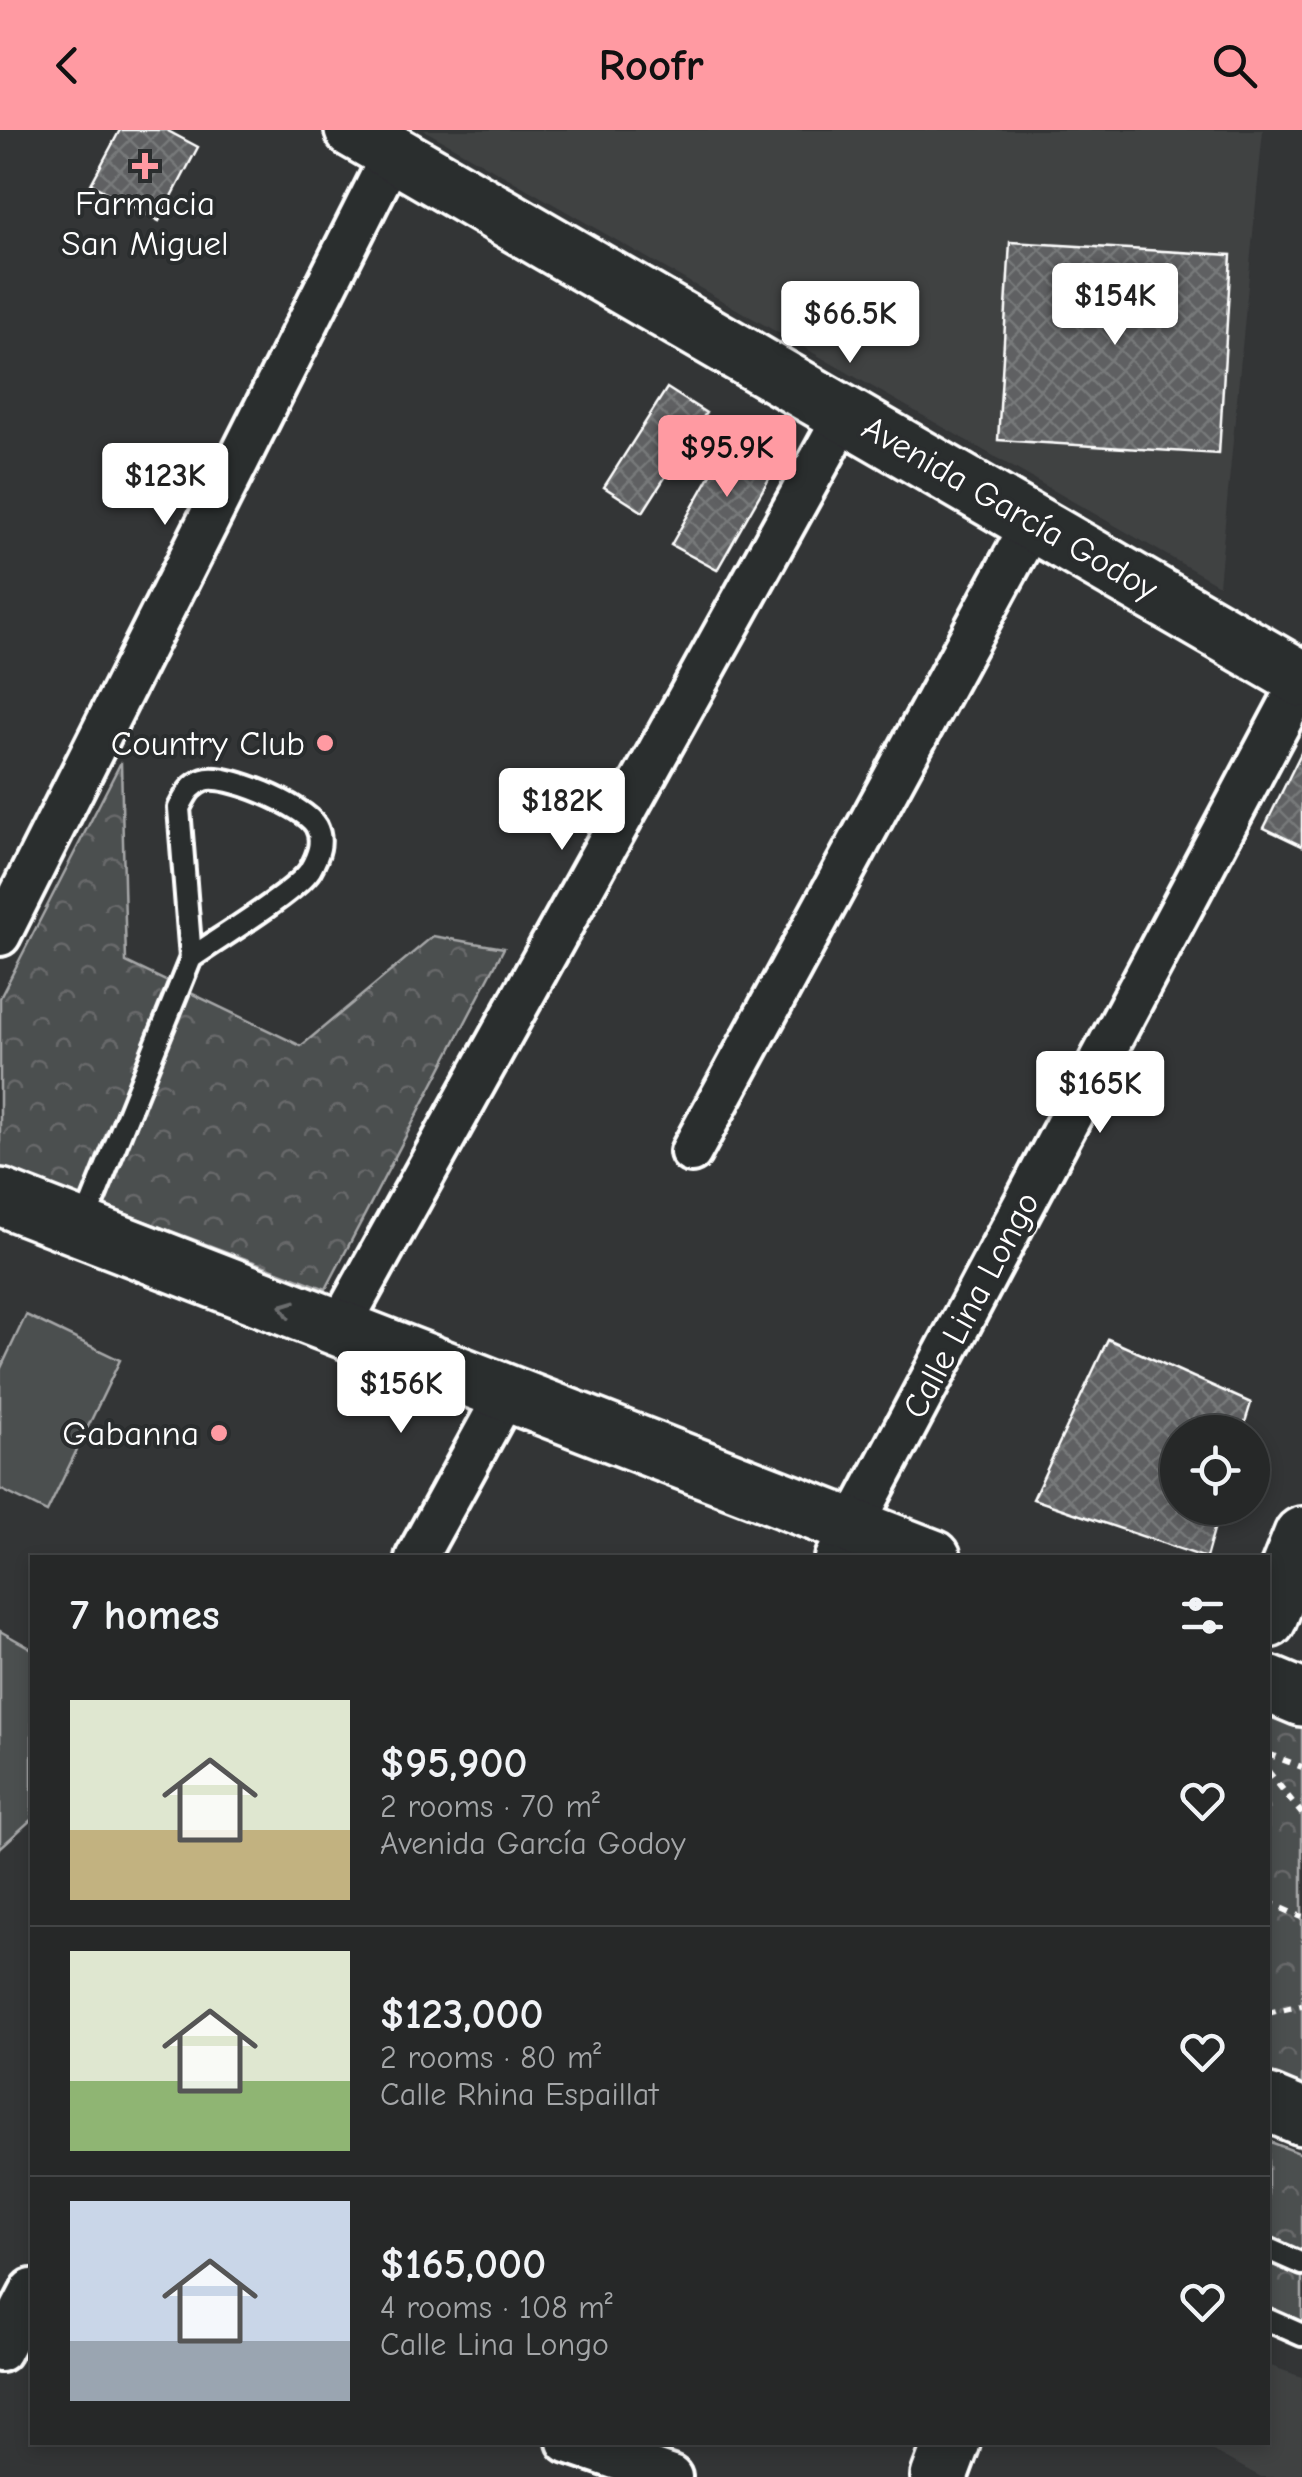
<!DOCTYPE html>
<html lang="en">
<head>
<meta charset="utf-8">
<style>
	body { margin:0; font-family:"Comic Neue",sans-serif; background:#2e3030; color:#f1f3f6; height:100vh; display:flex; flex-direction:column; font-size:38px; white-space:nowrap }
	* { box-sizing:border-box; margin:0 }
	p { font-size:32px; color:#a4a6a8 }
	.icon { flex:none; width:55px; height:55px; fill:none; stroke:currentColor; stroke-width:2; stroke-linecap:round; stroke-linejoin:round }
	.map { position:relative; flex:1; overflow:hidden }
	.side { position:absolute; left:30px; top:1425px; width:1240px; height:890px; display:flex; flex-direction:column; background:#262828; border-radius:0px; box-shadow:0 5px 15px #0003,0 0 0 2px #424445 }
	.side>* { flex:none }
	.controls { position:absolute; left:1160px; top:1285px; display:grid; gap:20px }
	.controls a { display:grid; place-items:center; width:110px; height:110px; border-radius:50%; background:#262828; box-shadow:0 5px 15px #0003,0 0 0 2px #424445; font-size:50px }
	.price { position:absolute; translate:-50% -85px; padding:0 22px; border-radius:10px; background:#fff; color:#222; font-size:32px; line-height:65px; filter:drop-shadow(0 2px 5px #0008) }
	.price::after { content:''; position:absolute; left:50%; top:60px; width:30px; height:22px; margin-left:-15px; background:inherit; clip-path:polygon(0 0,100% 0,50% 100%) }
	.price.selected { background:#ff9aa2; color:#111 }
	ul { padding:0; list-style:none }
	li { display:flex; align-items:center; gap:30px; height:250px; padding:0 40px }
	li+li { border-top:2px solid #424445 }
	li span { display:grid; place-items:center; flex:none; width:280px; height:200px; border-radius:0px; color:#555 }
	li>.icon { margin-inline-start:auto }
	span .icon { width:120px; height:120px; fill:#fffc; stroke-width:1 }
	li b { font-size:42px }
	h2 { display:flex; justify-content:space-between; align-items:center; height:120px; padding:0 40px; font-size:42px }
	header { display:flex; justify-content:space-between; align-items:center; height:130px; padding:0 40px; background:#ff9aa2; color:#111; font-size:45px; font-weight:700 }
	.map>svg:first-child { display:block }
	.built { fill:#404243 }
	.green { fill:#4c4f50; stroke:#a6a7a8; stroke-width:2.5 }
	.park { fill:url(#park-crowns); stroke:#a6a7a8; stroke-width:2.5 }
	.building { fill:url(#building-cross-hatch); stroke:#fff; stroke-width:2.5 }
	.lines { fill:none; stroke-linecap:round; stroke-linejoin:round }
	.lane-casing { stroke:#fff; stroke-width:28 }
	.street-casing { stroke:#fff; stroke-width:48 }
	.secondary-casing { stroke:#fff; stroke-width:62 }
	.path { stroke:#fff; stroke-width:6; stroke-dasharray:8 8; stroke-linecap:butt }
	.lane { stroke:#2a2d2e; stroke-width:20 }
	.street { stroke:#2a2d2e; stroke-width:40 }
	.secondary { stroke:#2a2d2e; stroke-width:55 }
	.oneway { stroke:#6a6c6d }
	.poi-dot { fill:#ff9aa2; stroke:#2a2d2e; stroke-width:4 }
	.labels { text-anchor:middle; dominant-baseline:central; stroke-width:8; stroke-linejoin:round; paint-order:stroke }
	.poi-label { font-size:35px; fill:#fff; stroke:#2a2d2e; text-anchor:end }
	.street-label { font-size:35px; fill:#fff; stroke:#2a2d2e }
</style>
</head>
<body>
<header><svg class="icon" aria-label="back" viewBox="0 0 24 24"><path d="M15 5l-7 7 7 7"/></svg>Roofr<svg class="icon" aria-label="search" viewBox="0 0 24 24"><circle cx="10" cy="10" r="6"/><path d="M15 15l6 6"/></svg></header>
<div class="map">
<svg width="1302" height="2347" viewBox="0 0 1302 2347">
	<defs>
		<pattern id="park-crowns" width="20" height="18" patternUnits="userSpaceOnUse" patternTransform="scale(2.5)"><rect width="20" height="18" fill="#4c4f50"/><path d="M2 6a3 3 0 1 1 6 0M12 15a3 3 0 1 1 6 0" fill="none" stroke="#67696a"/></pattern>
		<pattern id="building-cross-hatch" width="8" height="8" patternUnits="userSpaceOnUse" patternTransform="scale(2.5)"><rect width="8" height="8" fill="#5f6162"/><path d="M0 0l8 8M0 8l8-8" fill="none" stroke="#77797a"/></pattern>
	</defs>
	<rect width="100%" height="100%" fill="#333536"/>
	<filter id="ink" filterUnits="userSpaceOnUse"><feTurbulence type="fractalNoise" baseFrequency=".01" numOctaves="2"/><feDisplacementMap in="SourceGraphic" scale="20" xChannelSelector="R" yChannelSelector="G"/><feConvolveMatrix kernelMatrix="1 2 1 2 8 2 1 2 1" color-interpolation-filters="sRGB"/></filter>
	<g filter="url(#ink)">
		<path class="built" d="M424 0H1263L1219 455Z
			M1268 2235 1302 2247V2347H1261L1198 2313 1268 2312Z"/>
		<path class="green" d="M26 1185 120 1230 47 1382 0 1359V1240Z
			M0 1501 32 1519V1689L0 1718Z"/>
		<path class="park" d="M121 632 126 832 301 916 433 806 504 818 326 1159 0 1037V868Z
			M1268 1582 1302 1595V1969L1268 1955Z
			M1268 2011 1302 2024V2202L1268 2192Z"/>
		<path class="building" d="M120 0H166L198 17 159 91 91 54Z
			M1010 112 1231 125 1219 324 998 310Z
			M667 258 706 283 643 382 604 357Z
			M736 300 782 326 717 440 671 415Z
			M1302 621V716L1264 698Z
			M1108 1209 1251 1273 1242 1302H1178V1378H1220L1206 1428 1033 1369Z"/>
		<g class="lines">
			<defs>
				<path id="lane" d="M82 1098 191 828 179 678C186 665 190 655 204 650 225 642 305 676 316 696 324 711 318 726 310 740 296 762 216 810 191 828
					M1268 2119 1302 2134
					M1268 2190 1302 2205"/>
				<path id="street" d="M0 805 393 23
					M691 1022 1034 390
					M339 1198 846 283
					M416 1428 506 1264
					M836 1428 1302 551
					M0 2221 32 2160
					M568 2312 671 2347"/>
				<path id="secondary" d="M353 0 1302 549
					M0 1067 933 1428
					M1268 1490 1302 1405
					M1268 1554 1302 1568
					M1268 1973 1302 1987
					M939 2347 952 2312"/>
			</defs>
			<use href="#lane" class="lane-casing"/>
			<use href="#street" class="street-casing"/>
			<use href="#secondary" class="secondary-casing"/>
			<path class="path" d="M1268 1624 1302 1637
				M1268 1641 1302 1684
				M1268 1772 1302 1787
				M1268 1883 1302 1875"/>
			<use href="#lane" class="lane"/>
			<use href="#street" class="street"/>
			<use href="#secondary" class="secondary"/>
		</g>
		<defs><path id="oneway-chevron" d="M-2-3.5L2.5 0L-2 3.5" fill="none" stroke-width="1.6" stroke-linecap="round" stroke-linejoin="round" transform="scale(2.5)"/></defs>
		<use class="oneway" href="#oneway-chevron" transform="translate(287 1178) rotate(-159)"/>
	</g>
	<g class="poi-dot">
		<path d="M140 21h10v10h10v10h-10v10h-10v-10h-10v-10h10z"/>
		<circle cx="325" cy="613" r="10"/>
		<circle cx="219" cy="1303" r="10"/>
	</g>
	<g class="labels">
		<g class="poi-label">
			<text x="145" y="73" text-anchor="middle">Farmacia<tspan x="145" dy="40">San Miguel</tspan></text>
			<text x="305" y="613">Country Club</text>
			<text x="199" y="1303">Gabanna</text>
		</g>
		<g class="street-label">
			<text transform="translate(1010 378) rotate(30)">Avenida García Godoy</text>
			<text transform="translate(971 1175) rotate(-62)">Calle Lina Longo</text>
		</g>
	</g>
</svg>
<div class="controls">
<a><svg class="icon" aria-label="locate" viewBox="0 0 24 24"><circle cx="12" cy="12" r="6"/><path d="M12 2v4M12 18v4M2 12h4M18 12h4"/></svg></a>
</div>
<b class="price" style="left:1115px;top:218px">$154K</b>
<b class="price" style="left:850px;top:236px">$66.5K</b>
<b class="price selected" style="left:727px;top:370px">$95.9K</b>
<b class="price" style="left:165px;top:398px">$123K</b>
<b class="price" style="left:562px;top:723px">$182K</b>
<b class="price" style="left:1100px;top:1006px">$165K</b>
<b class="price" style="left:401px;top:1306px">$156K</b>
<section class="side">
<h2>7 homes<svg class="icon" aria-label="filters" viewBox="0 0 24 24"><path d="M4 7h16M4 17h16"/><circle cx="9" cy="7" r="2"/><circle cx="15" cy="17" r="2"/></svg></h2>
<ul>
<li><span style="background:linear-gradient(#dfe7d0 65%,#c2b280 0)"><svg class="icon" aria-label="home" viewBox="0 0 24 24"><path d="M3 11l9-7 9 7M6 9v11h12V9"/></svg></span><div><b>$95,900</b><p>2 rooms · 70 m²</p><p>Avenida García Godoy</p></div><svg class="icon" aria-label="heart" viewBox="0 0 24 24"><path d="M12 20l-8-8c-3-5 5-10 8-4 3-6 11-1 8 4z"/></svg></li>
<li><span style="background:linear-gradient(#dfe7d0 65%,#8fb573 0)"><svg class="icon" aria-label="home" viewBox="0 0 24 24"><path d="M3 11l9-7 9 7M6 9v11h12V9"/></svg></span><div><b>$123,000</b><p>2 rooms · 80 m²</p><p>Calle Rhina Espaillat</p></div><svg class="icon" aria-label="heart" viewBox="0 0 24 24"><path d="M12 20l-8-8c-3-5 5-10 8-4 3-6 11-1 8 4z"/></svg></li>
<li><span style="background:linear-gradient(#c9d6e8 70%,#9aa5b1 0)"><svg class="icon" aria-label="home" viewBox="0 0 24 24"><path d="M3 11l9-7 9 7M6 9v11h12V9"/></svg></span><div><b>$165,000</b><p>4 rooms · 108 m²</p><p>Calle Lina Longo</p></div><svg class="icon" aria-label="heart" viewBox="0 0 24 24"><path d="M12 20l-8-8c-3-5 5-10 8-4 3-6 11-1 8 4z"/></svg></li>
</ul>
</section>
</div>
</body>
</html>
